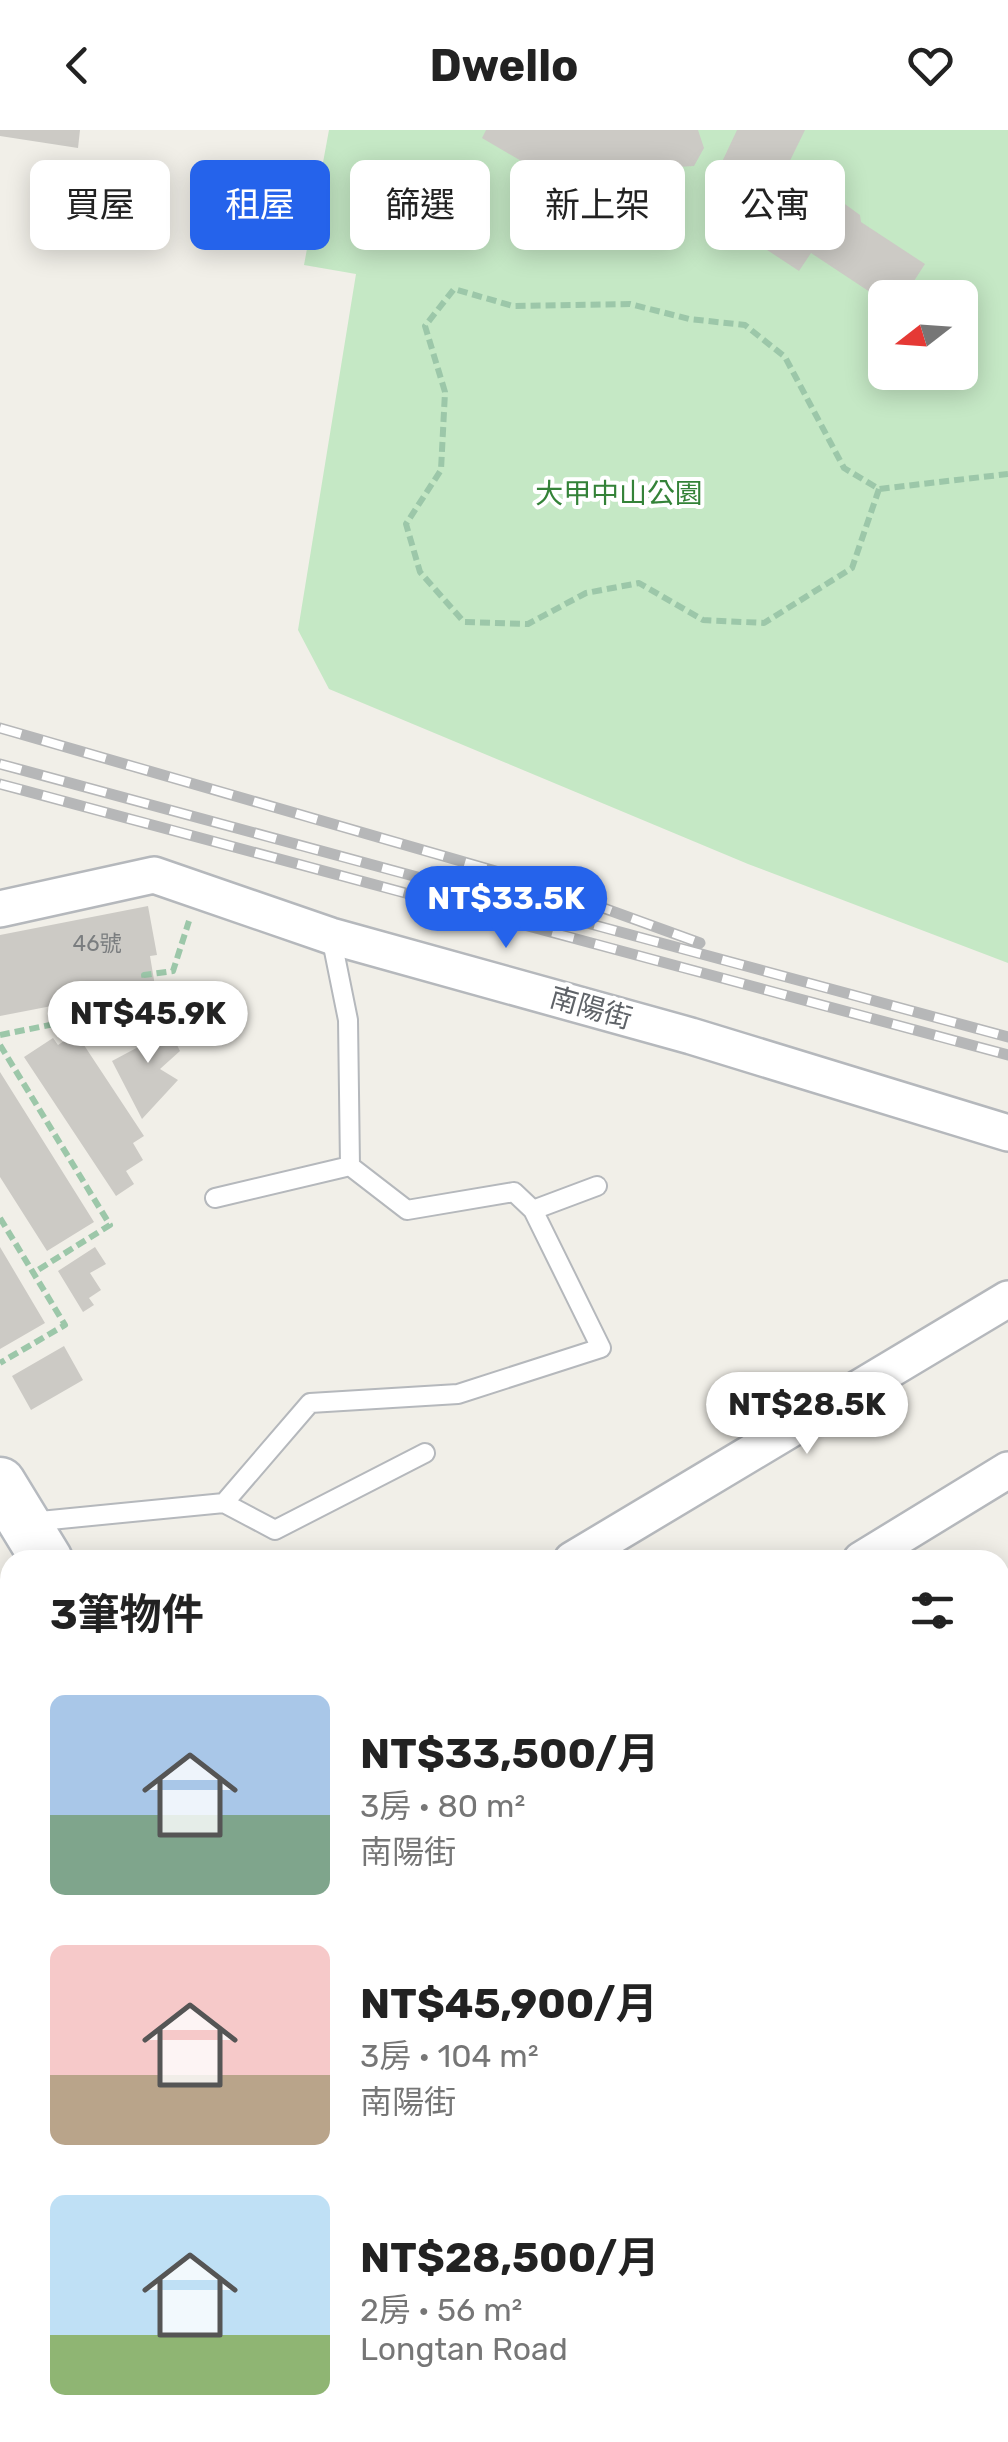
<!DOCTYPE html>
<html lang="zh-TW">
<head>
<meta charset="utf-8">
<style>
	body { margin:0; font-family:Rubik,"Noto Sans TC",sans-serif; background:#f6f6f6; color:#222; height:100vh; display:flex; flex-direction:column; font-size:38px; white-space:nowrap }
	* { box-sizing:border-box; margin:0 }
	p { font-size:32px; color:#767676 }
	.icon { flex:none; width:55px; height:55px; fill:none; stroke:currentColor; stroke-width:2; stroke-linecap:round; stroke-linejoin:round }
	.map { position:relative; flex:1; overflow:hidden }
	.panel { position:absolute; left:0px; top:1420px; width:1010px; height:892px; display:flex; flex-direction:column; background:#fff; border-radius:30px 30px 0 0; box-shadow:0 5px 25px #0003 }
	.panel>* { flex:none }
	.banner { position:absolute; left:30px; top:30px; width:950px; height:90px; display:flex; gap:20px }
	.needle { width:65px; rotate:253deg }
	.fabs { position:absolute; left:868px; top:150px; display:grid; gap:20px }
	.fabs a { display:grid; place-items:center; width:110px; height:110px; border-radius:15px; background:#fff; box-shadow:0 5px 25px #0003; font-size:50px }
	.price { position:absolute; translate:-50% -85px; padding:0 22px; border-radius:35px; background:#fff; color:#222; font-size:32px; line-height:65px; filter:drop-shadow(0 2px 5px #0008) }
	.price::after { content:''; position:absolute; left:50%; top:60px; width:30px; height:22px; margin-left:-15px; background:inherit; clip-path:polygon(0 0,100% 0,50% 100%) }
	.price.on { background:#2563eb; color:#fff }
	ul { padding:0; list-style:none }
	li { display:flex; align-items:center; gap:30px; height:250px; padding:0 50px }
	li span { display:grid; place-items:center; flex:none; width:280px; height:200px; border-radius:15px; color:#555 }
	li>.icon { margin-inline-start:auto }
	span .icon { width:120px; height:120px; fill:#fffc; stroke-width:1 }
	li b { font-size:42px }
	h2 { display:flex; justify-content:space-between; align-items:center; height:120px; padding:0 50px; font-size:42px }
	.tag { padding:0 35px; border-radius:15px; background:#fff; box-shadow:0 5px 25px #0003; font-size:35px; line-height:90px }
	.tag.on { background:#2563eb; color:#fff }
	header { display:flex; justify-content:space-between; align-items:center; height:130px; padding:0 50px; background:#fff; font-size:45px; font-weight:700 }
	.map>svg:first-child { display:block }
	.education { fill:#e1ded6 }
	.green { fill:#c5e8c5; fill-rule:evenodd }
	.building { fill:#cccac5 }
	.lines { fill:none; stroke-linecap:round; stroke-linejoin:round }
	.service-casing { stroke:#b5b8bc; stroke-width:22 }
	.minor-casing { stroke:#b5b8bc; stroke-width:40 }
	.secondary-casing { stroke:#b6babf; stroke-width:55 }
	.path { stroke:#9cc7a9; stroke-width:6; stroke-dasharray:10 5; stroke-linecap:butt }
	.service { stroke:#fff; stroke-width:18 }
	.minor { stroke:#fff; stroke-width:35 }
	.secondary { stroke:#fff; stroke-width:50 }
	.rail-casing { stroke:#b6b7b8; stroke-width:11 }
	.rail { stroke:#fff; stroke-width:8; stroke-dasharray:22; stroke-linecap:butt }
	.labels { text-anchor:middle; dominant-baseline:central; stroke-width:8; stroke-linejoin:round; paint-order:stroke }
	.number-label { font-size:22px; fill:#7a7d7f }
	.park-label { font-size:28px; fill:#348238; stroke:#fff }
	.street-label { font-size:28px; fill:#5f6368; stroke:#fff }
</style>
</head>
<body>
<header><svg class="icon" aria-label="back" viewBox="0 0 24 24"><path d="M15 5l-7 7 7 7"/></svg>Dwello<svg class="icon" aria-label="heart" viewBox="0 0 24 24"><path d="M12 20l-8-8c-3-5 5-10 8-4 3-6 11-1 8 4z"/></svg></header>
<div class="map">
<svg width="1008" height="2312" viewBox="0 0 1008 2312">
	<rect width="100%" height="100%" fill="#f1efe8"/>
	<path class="education" d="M1008 2113V2312H764L780 2302H1000V2124Z"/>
	<path class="green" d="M329 0H1008V833L748 734 329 559 298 500 356 144 304 135ZM885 168H960V242H885Z"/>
	<path class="building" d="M0 0H80L78 18 0 6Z
		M486 0H698L704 18 694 36 677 37 635 103 595 77 592 83 583 71 566 83 551 85 536 73 530 61 531 47 518 40 523 32 482 8Z
		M737 0H805L782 47 789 66 823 91 838 69 860 85 861 92 925 134 903 168H885V172L811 123 799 141 758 114 763 106 744 94 736 70 747 47 721 34Z
		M148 776 157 825 150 826 155 856 0 886V805Z
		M163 887 180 921 160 939 178 950 142 989 112 931 142 915 135 902Z
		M76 903 144 1006 133 1013 143 1030 126 1041 134 1054 116 1066 24 927 53 908 58 915Z
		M0 942 94 1092 47 1121 0 1047Z
		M0 1117 45 1193 0 1219Z
		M95 1117 106 1134 90 1143 101 1160 89 1168 94 1175 83 1182 58 1141Z
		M64 1216 83 1250 31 1280 12 1246Z
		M1008 2222V2312H876L879 2302H1000V2227Z"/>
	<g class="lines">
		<defs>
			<path id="service" d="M350 1036 407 1080 514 1062 533 1080
				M215 1068 350 1036 348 890 331 806
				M224 1373 275 1400 425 1323
				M30 1392 224 1373 310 1273 458 1264 601 1218 533 1080 597 1056
				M1000 1771 1008 1785
				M25 2302V2312"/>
			<path id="minor" d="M0 779 154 745 331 806 691 906 1008 1003
				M572 1430 1008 1169
				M861 1430 1008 1340
				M0 1954 10 1948"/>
			<path id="secondary" d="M0 1353 47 1430
				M1000 2042 1008 2028
				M579 2302 584 2312
				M695 2312 707 2302"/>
		</defs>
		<use href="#service" class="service-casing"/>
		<use href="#minor" class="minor-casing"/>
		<use href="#secondary" class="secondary-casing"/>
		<path class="path" d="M879 359 852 438 764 493 703 490 639 453 586 463 528 494 464 492 420 442 406 394 441 340 445 262 425 196 454 159 513 176 630 174 689 189 745 195 785 227 844 338 879 359 1008 344
			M0 905 149 875 144 845 173 841 189 791
			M0 915 110 1095 33 1143
			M0 1088 65 1195 0 1233"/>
		<use href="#service" class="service"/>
		<use href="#minor" class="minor"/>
		<use href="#secondary" class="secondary"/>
		<defs>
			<path id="rail" d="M0 598 523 749 700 813
				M0 634 1008 907
				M0 654 1008 925"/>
		</defs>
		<use href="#rail" class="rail-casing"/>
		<use href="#rail" class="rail"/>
	</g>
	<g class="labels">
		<g class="number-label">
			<text x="97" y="813">46號</text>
		</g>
		<g class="park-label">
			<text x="619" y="363">大甲中山公園</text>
		</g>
		<g class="street-label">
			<text transform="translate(591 878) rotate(16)">南陽街</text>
		</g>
	</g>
</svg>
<div class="fabs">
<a><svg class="needle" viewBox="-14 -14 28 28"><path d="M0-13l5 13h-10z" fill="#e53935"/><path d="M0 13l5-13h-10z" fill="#767676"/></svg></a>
</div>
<b class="price on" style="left:506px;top:821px">NT$33.5K</b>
<b class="price" style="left:148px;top:936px">NT$45.9K</b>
<b class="price" style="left:807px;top:1327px">NT$28.5K</b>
<div class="banner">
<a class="tag">買屋</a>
<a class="tag on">租屋</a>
<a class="tag">篩選</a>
<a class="tag">新上架</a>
<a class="tag">公寓</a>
</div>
<section class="panel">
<h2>3筆物件<svg class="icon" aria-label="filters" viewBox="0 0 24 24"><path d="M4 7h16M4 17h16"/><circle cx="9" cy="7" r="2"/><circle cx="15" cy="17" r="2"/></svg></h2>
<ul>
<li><span style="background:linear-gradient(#a9c7e8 60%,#7fa58c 0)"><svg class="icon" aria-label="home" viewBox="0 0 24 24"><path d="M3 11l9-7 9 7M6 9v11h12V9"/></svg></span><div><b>NT$33,500/月</b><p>3房 · 80 m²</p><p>南陽街</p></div></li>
<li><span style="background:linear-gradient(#f6c9c9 65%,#b9a48a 0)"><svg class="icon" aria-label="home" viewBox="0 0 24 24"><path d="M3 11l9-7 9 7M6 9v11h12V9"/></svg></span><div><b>NT$45,900/月</b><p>3房 · 104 m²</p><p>南陽街</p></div></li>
<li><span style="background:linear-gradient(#bfe0f5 70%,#8fb573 0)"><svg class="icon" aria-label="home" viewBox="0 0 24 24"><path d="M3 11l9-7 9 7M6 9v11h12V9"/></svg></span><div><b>NT$28,500/月</b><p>2房 · 56 m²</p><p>Longtan Road</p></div></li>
</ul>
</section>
</div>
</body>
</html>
